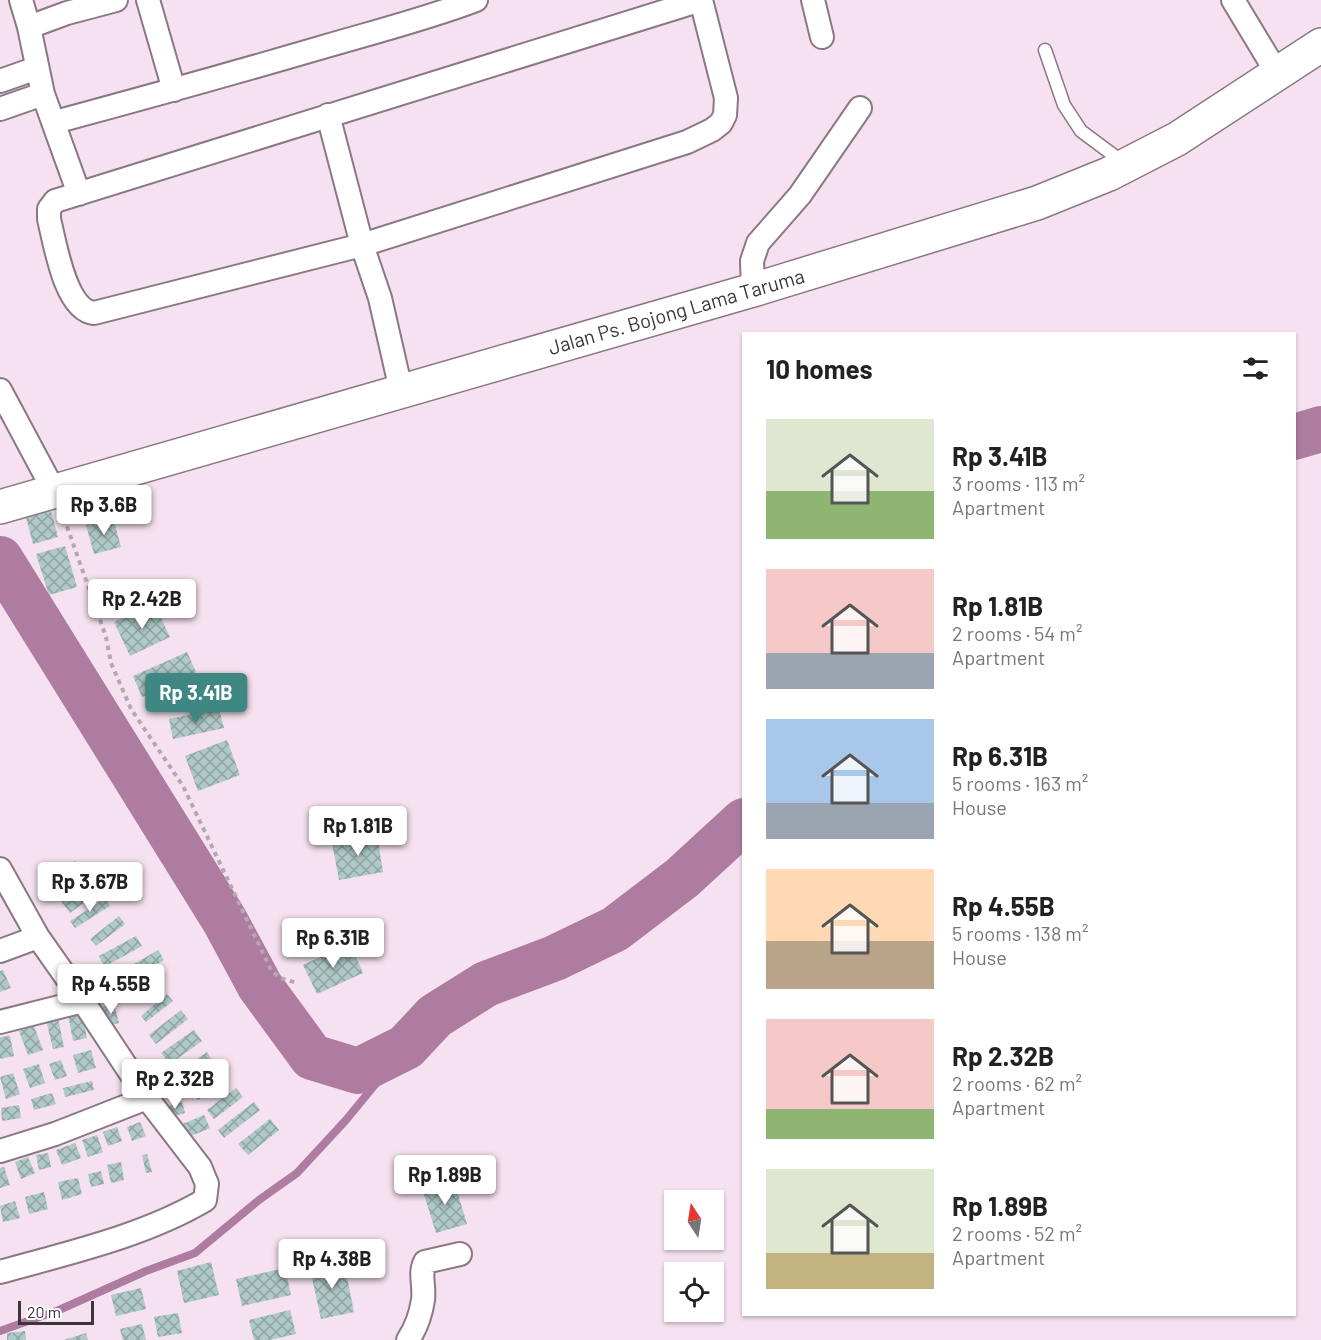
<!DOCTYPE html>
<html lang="en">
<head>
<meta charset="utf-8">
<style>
	body { margin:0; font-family:Barlow,sans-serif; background:#f2f2f2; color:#222; height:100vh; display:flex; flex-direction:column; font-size:22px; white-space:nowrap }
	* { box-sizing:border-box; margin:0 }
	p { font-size:20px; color:#767676 }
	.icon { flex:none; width:33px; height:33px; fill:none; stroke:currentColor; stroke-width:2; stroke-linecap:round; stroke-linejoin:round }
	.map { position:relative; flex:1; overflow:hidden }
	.drawer { position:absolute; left:742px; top:332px; width:554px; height:984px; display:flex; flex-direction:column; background:#fff; border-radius:0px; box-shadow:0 2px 4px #0004 }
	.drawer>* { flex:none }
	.needle { width:39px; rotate:348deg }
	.controls { position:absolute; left:664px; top:1190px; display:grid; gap:12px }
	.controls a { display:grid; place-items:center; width:60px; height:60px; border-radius:0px; background:#fff; box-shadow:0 2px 4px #0004; font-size:30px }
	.scale { position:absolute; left:18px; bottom:15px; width:76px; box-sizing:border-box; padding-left:6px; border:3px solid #3d353b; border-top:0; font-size:16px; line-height:21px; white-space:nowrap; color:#3d353b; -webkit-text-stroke:4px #fff; paint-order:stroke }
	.price { position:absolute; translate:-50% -51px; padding:0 14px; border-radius:6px; background:#fff; color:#222; font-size:20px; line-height:39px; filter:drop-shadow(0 2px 3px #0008) }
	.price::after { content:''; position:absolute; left:50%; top:36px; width:18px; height:14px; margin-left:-9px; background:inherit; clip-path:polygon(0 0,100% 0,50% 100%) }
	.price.selected { background:#3f8783; color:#fff }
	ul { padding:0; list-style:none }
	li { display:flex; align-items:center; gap:18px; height:150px; padding:0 24px }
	li span { display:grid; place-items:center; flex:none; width:168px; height:120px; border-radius:0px; color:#555 }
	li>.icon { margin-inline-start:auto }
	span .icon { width:72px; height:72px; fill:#fffc; stroke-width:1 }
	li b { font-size:26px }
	h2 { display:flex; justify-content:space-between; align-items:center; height:72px; padding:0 24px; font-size:26px }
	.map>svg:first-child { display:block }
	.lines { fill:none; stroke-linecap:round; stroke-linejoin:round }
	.stream { stroke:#ae7ba1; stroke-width:8 }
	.river { stroke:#ae7ba1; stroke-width:46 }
	.building { fill:url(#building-cross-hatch) }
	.service-casing { stroke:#8b7886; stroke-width:15 }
	.minor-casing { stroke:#8b7886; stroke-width:26 }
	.primary-casing { stroke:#8b7886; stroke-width:36 }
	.path { stroke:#b6a7b2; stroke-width:4; stroke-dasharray:4.5 4.5; stroke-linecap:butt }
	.service { stroke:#fff; stroke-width:12 }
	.minor { stroke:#fff; stroke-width:22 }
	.primary { stroke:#fff; stroke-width:33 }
	.labels { text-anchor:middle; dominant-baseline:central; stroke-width:4.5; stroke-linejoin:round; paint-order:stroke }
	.street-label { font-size:20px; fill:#3d353b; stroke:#fff }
</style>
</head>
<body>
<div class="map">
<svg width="1321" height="1340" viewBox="0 0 1321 1340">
	<defs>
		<pattern id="building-cross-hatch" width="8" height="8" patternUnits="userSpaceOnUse" patternTransform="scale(1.5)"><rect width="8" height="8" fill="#aec9c7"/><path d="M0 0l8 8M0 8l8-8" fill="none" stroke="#8fa4a3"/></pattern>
	</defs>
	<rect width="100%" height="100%" fill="#f5e1ef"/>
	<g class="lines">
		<path class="stream" d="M0 1331 59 1310 146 1271 195 1253 259 1200 297 1173 346 1120 406 1047"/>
		<path class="river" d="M1294 437 1321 429
			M0 559 225 921 260 986 312 1057 358 1071 406 1047 435 1016 486 984 555 958 615 929 682 878 744 821"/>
	</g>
	<path class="building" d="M50 507 58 537 33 544 25 514Z
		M113 518 121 547 94 554 86 525Z
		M65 546 77 587 49 595 36 554Z
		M154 603 170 637 130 656 114 622Z
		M187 652 196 672 142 697 133 676Z
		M219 709 224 728 173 739 169 719Z
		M227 740 240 775 198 791 185 756Z
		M377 835 383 872 339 880 332 843Z
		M75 861 82 874 55 887 48 874Z
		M98 874 107 886 70 913 61 901Z
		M106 898 110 906 75 928 70 921Z
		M119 916 125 924 96 946 90 939Z
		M136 936 142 946 104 967 99 956Z
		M350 943 363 973 317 994 303 965Z
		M158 950 164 960 118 987 112 977Z
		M3 970 11 988 0 992V971Z
		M154 976 162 987 139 1002 132 991Z
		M167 994 173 1001 146 1022 141 1016Z
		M114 1003 119 1023 107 1026 102 1007Z
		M181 1010 188 1019 156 1044 149 1035Z
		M81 1011 87 1038 73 1041 68 1014Z
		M58 1018 64 1047 53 1049 46 1020Z
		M34 1026 43 1050 28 1055 19 1031Z
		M194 1030 202 1041 170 1064 161 1053Z
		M10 1036 14 1056 0 1059V1037Z
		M91 1050 96 1068 78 1073 73 1055Z
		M207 1052 212 1060 184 1079 179 1071Z
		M61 1060 67 1076 55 1080 49 1064Z
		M39 1064 45 1083 30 1088 23 1069Z
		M223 1069 229 1078 198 1100 192 1091Z
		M13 1073 20 1094 6 1099 0 1077Z
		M92 1081 94 1090 65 1097 63 1088Z
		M236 1088 243 1097 214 1119 207 1110Z
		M52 1093 56 1104 34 1110 31 1099Z
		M182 1102 185 1113 168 1118 165 1107Z
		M254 1102 260 1110 224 1138 218 1130Z
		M19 1105 21 1118 2 1121 1 1108Z
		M204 1115 210 1128 184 1139 178 1126Z
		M270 1119 279 1130 248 1155 238 1144Z
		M140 1122 146 1136 132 1141 127 1127Z
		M117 1127 122 1141 108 1146 103 1132Z
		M97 1135 103 1152 88 1157 82 1140Z
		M75 1143 81 1158 62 1165 56 1150Z
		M48 1153 51 1167 39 1170 36 1155Z
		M147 1154 152 1172 146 1173 142 1155Z
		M28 1157 35 1173 21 1179 15 1162Z
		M121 1162 124 1180 111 1183 107 1165Z
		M4 1167 10 1185 0 1188V1168Z
		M101 1171 104 1184 91 1187 88 1174Z
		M78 1178 82 1194 62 1200 58 1182Z
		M453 1178 467 1224 436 1233 422 1188Z
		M44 1192 48 1209 29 1214 25 1197Z
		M15 1201 20 1218 3 1222 0 1206Z
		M211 1262 219 1295 184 1303 177 1271Z
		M344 1262 354 1312 321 1319 310 1269Z
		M285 1268 291 1295 242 1306 236 1279Z
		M141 1288 146 1309 116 1316 111 1295Z
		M290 1310 296 1334 269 1340H254L249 1320Z
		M178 1313 182 1333 158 1337 154 1317Z
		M142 1324 146 1340H123L120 1329Z
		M25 1331 26 1340H7V1333Z
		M86 1333 88 1340H64Z"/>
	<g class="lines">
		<defs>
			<path id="service" d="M1045 50 1064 105 1081 131 1124 163"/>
			<path id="minor" d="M21 0 29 27 43 94 79 194
				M148 0 174 90
				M701 0 726 98 725 115 721 123 712 130 687 142 362 245 94 313C65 310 55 243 49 219V209L55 201Z
				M813 0 822 37
				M1233 0 1277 73
				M29 27 67 13 116 0
				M0 81 37 68
				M0 109 43 94
				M328 115 362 245 380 298 401 390
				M55 122C144 98 234 73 323 47 374 32 426 19 476 0
				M753 290 752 261 758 243 800 195 860 108
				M0 390 54 491
				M0 869 38 937 83 1001 147 1098 200 1167 207 1184 205 1200C144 1236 68 1253 0 1272
				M0 951 38 937
				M0 1022 83 1001
				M0 1151 55 1134 147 1098
				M408 1340C416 1328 421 1313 423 1300 425 1287 419 1273 425 1262L460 1254"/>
			<path id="primary" d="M0 507 753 290 1037 203 1109 174 1177 139 1321 45"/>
		</defs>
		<use href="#service" class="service-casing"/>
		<use href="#minor" class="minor-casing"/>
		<use href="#primary" class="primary-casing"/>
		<path class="path" d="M64 518 106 637 111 663 131 709 183 786 271 970 280 978 297 983"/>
		<use href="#service" class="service"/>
		<use href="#minor" class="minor"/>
		<use href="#primary" class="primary"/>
	</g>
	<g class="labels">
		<g class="street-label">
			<text transform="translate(676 311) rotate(-16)">Jalan Ps. Bojong Lama Taruma</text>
		</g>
	</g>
</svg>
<div class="controls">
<a><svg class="needle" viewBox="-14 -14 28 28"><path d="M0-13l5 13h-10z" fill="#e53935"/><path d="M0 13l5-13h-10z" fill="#767676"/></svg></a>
<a><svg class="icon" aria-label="locate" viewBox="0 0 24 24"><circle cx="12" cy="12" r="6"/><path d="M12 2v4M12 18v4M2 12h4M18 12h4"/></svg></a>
</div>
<div class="scale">20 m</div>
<b class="price" style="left:104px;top:536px">Rp 3.6B</b>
<b class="price" style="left:142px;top:630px">Rp 2.42B</b>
<b class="price selected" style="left:196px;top:724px">Rp 3.41B</b>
<b class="price" style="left:358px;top:857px">Rp 1.81B</b>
<b class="price" style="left:90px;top:913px">Rp 3.67B</b>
<b class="price" style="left:333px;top:969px">Rp 6.31B</b>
<b class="price" style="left:111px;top:1015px">Rp 4.55B</b>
<b class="price" style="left:175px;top:1110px">Rp 2.32B</b>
<b class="price" style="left:445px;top:1206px">Rp 1.89B</b>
<b class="price" style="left:332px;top:1290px">Rp 4.38B</b>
<section class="drawer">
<h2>10 homes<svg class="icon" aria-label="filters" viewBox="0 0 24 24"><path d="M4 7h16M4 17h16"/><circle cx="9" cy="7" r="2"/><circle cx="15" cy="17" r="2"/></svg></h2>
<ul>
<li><span style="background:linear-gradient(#dfe7d0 60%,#8fb573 0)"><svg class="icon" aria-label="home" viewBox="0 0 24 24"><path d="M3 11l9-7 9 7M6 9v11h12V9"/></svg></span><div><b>Rp 3.41B</b><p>3 rooms · 113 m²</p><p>Apartment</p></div></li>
<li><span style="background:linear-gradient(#f6c9c9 70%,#9aa5b1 0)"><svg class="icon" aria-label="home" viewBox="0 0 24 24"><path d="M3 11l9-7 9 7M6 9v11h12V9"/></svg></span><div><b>Rp 1.81B</b><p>2 rooms · 54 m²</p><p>Apartment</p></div></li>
<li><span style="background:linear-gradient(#a9c7e8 70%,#9aa5b1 0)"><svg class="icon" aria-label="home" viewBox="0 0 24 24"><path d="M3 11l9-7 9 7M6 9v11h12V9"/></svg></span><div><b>Rp 6.31B</b><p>5 rooms · 163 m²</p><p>House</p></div></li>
<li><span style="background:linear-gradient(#ffd9b3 60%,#b9a48a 0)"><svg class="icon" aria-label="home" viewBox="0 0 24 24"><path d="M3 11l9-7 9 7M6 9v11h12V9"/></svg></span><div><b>Rp 4.55B</b><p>5 rooms · 138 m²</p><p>House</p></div></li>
<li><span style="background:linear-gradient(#f6c9c9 75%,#8fb573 0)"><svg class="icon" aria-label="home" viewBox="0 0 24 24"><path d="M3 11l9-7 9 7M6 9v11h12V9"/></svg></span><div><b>Rp 2.32B</b><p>2 rooms · 62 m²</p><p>Apartment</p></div></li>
<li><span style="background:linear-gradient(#dfe7d0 70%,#c2b280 0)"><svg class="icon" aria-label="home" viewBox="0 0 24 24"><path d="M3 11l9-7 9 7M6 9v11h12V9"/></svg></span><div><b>Rp 1.89B</b><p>2 rooms · 52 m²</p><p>Apartment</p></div></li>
</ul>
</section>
</div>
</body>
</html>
